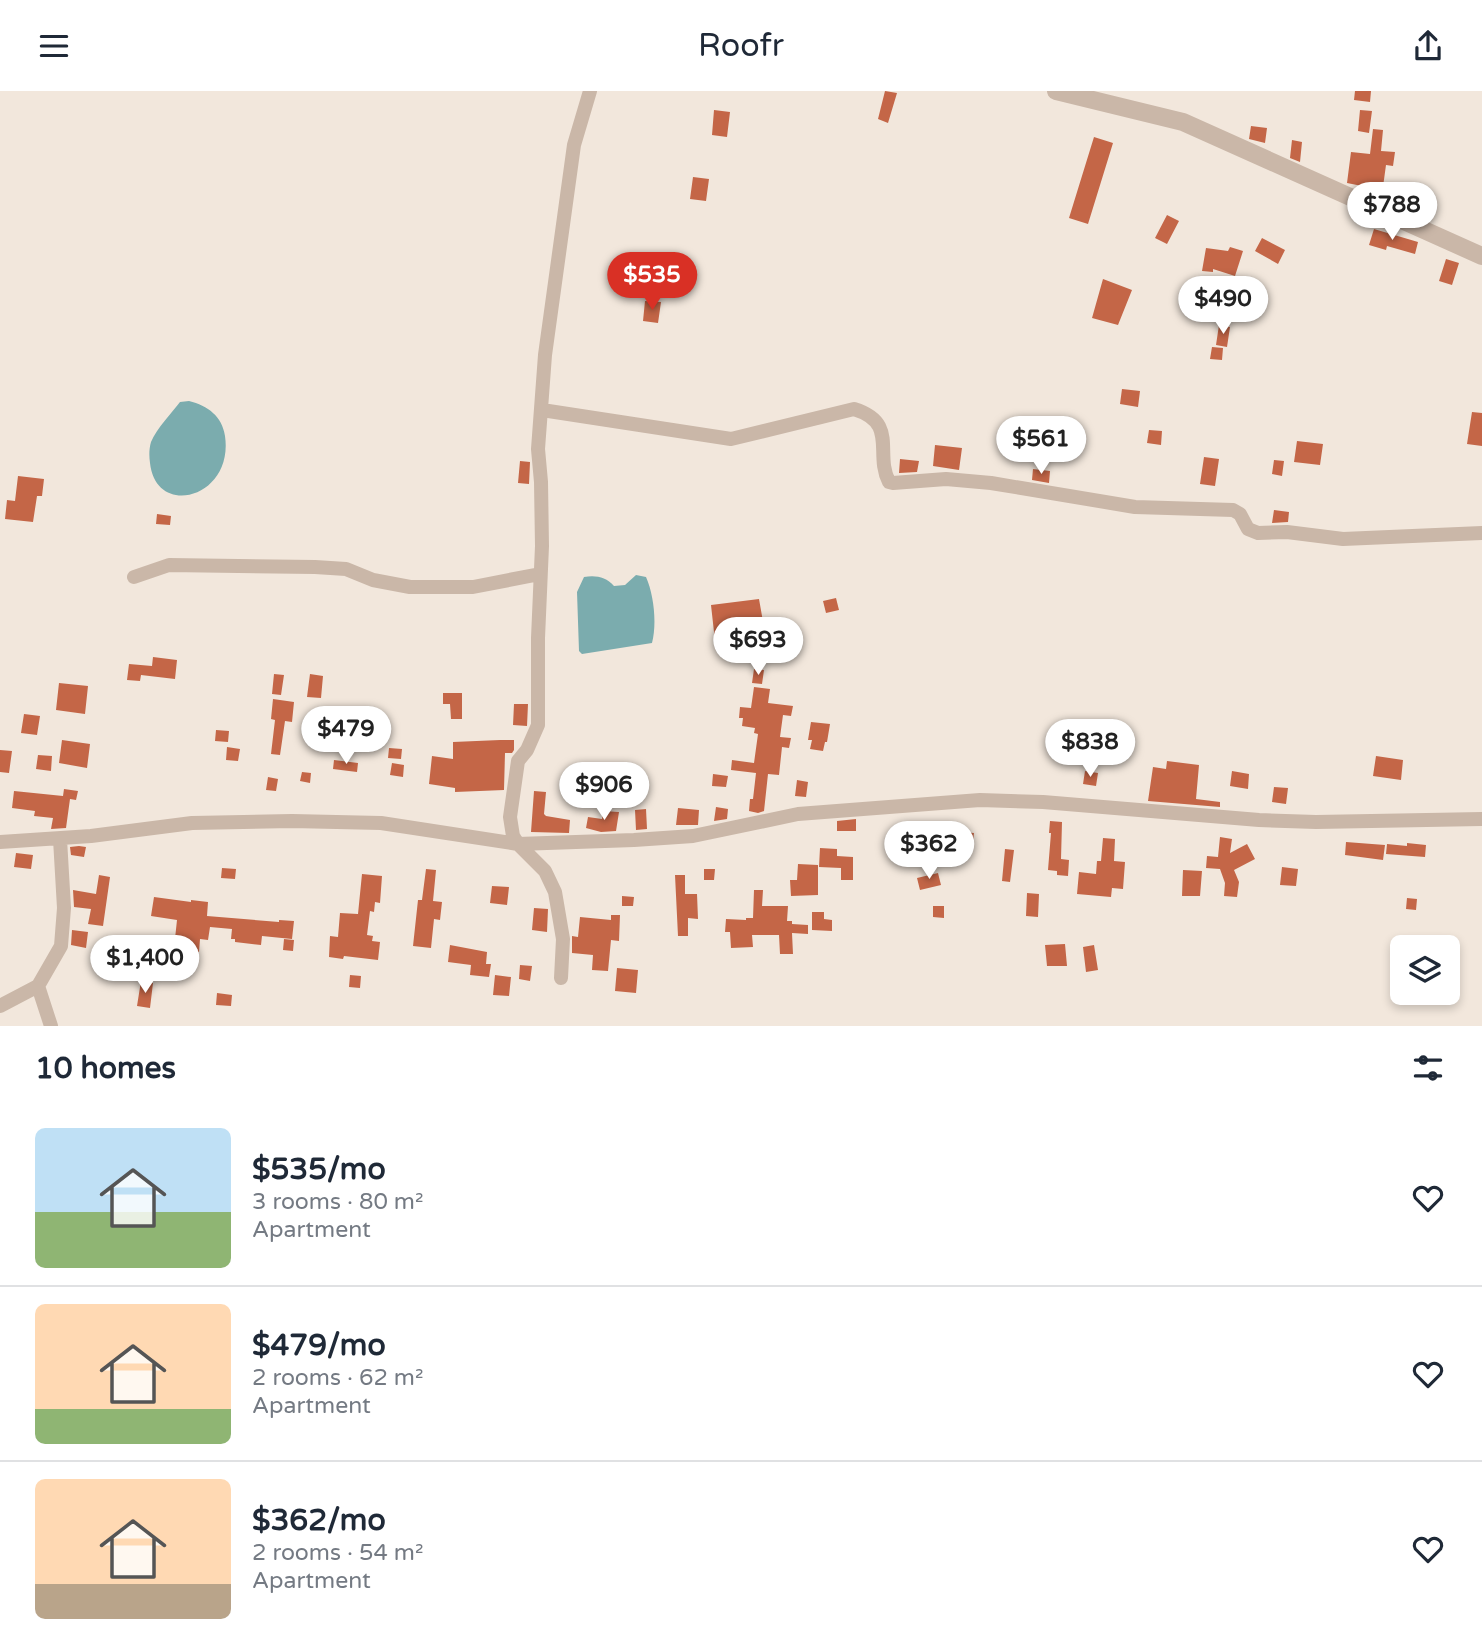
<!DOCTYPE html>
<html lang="en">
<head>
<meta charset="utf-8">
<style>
	body { margin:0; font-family:"Varela Round",sans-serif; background:#f6f6f7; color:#1f2937; height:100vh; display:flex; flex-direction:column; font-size:26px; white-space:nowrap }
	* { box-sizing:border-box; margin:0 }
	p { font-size:23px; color:#747a83 }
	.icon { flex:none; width:38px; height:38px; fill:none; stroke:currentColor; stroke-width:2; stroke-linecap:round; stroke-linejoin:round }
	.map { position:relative; height:935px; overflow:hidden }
	.panel { display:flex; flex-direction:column; background:#fff; flex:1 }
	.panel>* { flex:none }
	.fabs { position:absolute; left:1390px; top:844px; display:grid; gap:14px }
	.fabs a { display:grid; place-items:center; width:70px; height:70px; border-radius:10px; background:#fff; box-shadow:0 4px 10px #0003; font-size:35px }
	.price { position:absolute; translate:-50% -60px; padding:0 16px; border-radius:24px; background:#fff; color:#222; font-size:23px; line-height:46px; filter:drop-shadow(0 2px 4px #0008) }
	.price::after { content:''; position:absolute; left:50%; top:42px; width:21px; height:16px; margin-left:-10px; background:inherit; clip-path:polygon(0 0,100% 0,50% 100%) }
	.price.selected { background:#d93025; color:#fff }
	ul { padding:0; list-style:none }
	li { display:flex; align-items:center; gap:21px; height:175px; padding:0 35px }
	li+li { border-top:2px solid #e0e1e3 }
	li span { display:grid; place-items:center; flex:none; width:196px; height:140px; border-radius:10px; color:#555 }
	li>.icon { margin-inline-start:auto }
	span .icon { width:84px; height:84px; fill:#fffc; stroke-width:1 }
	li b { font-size:30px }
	h2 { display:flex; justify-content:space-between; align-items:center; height:84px; padding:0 35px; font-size:30px }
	header { display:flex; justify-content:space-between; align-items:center; height:91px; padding:0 35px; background:#fff; font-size:32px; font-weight:600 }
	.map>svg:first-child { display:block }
	.water { fill:#7bacae }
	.building { fill:#c46647 }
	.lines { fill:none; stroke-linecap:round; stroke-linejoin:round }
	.minor { stroke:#cab7a8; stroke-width:14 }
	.tertiary { stroke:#cab7a8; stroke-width:18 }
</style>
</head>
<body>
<header><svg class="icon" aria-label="menu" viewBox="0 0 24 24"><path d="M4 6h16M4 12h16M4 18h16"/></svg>Roofr<svg class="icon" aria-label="share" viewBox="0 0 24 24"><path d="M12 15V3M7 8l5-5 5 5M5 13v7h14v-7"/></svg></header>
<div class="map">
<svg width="1482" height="935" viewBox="0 0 1482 935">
	<rect width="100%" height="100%" fill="#f2e7dc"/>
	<path class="water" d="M189 310C208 315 222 325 225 345 234 407 156 428 150 372 149 365 149 358 151 351 157 337 171 323 180 311Z
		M636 484 646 486C654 504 657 533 652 552L582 563 579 560 577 501 584 486C596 484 606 486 614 495L625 494Z"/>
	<path class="building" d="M885 0 897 2 888 32 878 28Z
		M1355 0H1371L1370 11 1354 9Z
		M714 19 730 21 727 46 712 44Z
		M1360 19 1372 20 1369 42 1358 40Z
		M1251 35 1267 37 1265 52 1249 48Z
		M1373 38 1383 39 1381 60 1395 61 1393 75 1386 74 1382 103 1372 101V97L1347 92 1351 61 1370 63Z
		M1094 46 1113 52 1088 133 1069 127Z
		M1292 49 1302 51 1300 71 1290 67Z
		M693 86 709 88 706 110 690 108Z
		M1167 124 1179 130 1167 153 1155 147Z
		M1374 138 1418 151 1415 163 1387 155 1386 159 1369 154Z
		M1262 147 1285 159 1278 173 1255 160Z
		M1230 156 1243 160 1235 185 1213 178V181L1202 180 1206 157 1228 160Z
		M1446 168 1459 172 1452 194 1439 190Z
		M1103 188 1132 199 1118 234 1092 227Z
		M645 210 661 211 658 232 643 230Z
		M1219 234 1230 236 1227 256 1216 254Z
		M1212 256 1223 257 1222 269 1210 268Z
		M1122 298 1140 300 1138 316 1120 313Z
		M1472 321 1482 322V355L1467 353Z
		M1149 339 1162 340 1161 354 1147 352Z
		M1297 350 1323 353 1320 374 1294 371Z
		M935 354 962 357 959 379 933 375Z
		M1204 366 1219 368 1215 395 1200 393Z
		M900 368 919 370 917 381 899 382Z
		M1274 369 1284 370 1282 385 1272 383Z
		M520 370 530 371 529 393 518 392Z
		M1033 378 1050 380 1049 392 1032 389Z
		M18 385 44 388 42 405H37L33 431 5 428 7 409 15 410Z
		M1274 419 1289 421 1288 431 1272 432Z
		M157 423 171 425 170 434 156 433Z
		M836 507 839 519 826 522 823 510Z
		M759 508 767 553 716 559 711 514Z
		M153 566 177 569 175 588 141 584 140 590 127 589 129 573 152 575Z
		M754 578 764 579 762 593 752 592Z
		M274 583 284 584 281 604 272 603Z
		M310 583 323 585 321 607 307 606Z
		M59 592 88 595 85 623 56 619Z
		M754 596 770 598 768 612 793 615 791 625 783 624 780 646 791 647 789 657 782 656 779 684 768 683 764 720 758 722 749 720 750 708H753L756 682 731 679 732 669 754 672 758 643 754 642 755 637 742 635 743 627H739L740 616 751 617Z
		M443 602H462V628H451L450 613H443Z
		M273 608 294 611 292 631 285 630 280 664 271 663 275 629 271 628Z
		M514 613H528L527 635 513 634Z
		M24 623 40 625 37 644 21 642Z
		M811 631 830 633 827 651H825L823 660 810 658 812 649H808Z
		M216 639 229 640 228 651 215 650Z
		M62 649 90 653 87 677 59 672Z
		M500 649H514V659L512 662H505L504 699 455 701V697L429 693 432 665 453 668V651Z
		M227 656 240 658 238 670 226 669Z
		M389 657 402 658 401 668 388 667Z
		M0 659 12 660 9 682 0 681Z
		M38 664 52 665 51 680 36 678Z
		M1376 665 1403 669 1401 689 1373 685Z
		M334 669 358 672 357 681 333 678Z
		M1167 670 1199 674 1196 708 1220 711V716L1148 710 1153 676 1166 678Z
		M392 672 404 674 403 686 390 684Z
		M1085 680 1098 682 1096 695 1083 693Z
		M1232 680 1249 683 1248 698 1230 695Z
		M302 681 311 682 310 692 300 690Z
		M713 683 728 685 726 696 712 695Z
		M268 686 278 688 276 700 266 699Z
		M797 689 808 691 806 706 795 705Z
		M1274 696 1288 697 1286 713 1272 711Z
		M64 698 78 700 76 709 70 708 66 737 51 738 53 727 34 725 35 720 12 717 14 700 63 705Z
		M534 700 546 701 544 723 546 725 570 729 569 742 531 741Z
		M716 716 728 718 727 728 714 730Z
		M678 717 699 719 698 734H676Z
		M646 718 647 738 636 739 635 719Z
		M603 720 619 721 616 740 601 741 586 737 588 726 602 728Z
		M856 728V740H837V730Z
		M1050 730 1062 731 1061 768 1069 769 1068 785 1057 784V780L1048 779 1051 742H1049Z
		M946 740 974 742 972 757 962 756 961 762 948 761V757H945Z
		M1220 746 1232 748 1230 762 1247 753 1255 768 1234 779 1239 791 1237 806 1224 805 1225 792 1220 778 1206 777 1207 765 1218 766Z
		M1103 747 1115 748 1114 770 1125 771 1123 798 1112 797 1111 806 1077 803 1079 781 1096 783 1097 770H1101Z
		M1346 751 1385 754 1383 769 1345 764Z
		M1407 752 1426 754 1425 766 1386 763 1387 753 1407 755Z
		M79 755 86 756 84 766 71 764 70 756Z
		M820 757 837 758V765L853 766V789H841V777L819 776Z
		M1005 758 1014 759 1010 791 1002 790Z
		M16 762 33 764 31 778 14 776Z
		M798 773 818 774V804L791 805 790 789H797Z
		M1282 776 1298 778 1296 795 1280 794Z
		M222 777 236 778 235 788 221 787Z
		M426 778 436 779 433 810 442 811 440 829 434 828 431 857 413 855 418 809H422Z
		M704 778H715L714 789H704Z
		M1183 779 1202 780 1200 805H1182Z
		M938 782 941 794 920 799 917 787Z
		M362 783 382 785 380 812 375 811 374 821 370 820 367 844 373 845 372 850 380 851 378 869 344 865 343 868 329 866 330 845 338 846 340 822 358 823Z
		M99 784 110 786 103 835 88 833 91 818 74 816 73 799 96 803Z
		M675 784H685V803H697L698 828 688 827V845H678Z
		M492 795 509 796 507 814 490 812Z
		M754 799H763L762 815H788L787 830H792V833L808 834V843L792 842 793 863H780L779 844H752L753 856 731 857 730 841H725L726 828 746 829V827H753Z
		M1027 802 1039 803 1038 826 1026 825Z
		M622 805 634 806 633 815H622Z
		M154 806 191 811V809L208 811 207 825 279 831V829L294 830 292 848 262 845 261 854 235 851V848H231L232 838 210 836 208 849 200 848 199 861 174 857 177 829 151 825Z
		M1407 807 1417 808 1416 819 1406 818Z
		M933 815H944V827L933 826Z
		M534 817 548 818 547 841 532 839Z
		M812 821H824V828L832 829V840L812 839Z
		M611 824H620L619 850 611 849 608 880 592 879 593 864 572 862V845L578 846 580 826 611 829Z
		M72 839 88 841 86 857 71 854Z
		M284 848 294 849 293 860 283 859Z
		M1065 853 1067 875H1047L1045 854Z
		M450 854 487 861 486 873H491L489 886 470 884 471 874 448 871Z
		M1094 854 1098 879 1086 881 1083 856Z
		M520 874 532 875 530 890 519 888Z
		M617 877 638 879 636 902 615 900Z
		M350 884 361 885 360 897 349 896Z
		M495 884 511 886 509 905 493 904Z
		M141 890 153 892 150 917 137 915Z
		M217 902 232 904 231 915 216 914Z"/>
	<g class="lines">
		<path class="minor" d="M542 319 731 348 854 318C899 332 874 362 889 391L893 392 946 388 991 392 1135 416 1233 419 1240 423 1248 438 1258 442 1287 441 1343 448 1482 442
			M134 486 169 474 315 476 346 478 373 489 410 496H473L540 483
			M0 751 91 745 192 732 292 730 381 732 518 753 634 749 693 745 798 723 980 709 1043 711 1259 729 1316 731 1482 728
			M561 887 563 848 555 801 545 780 518 753 513 745 510 726 518 670 527 659 538 634V547L542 455 541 391 538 358 545 264 574 54 590 0
			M38 895 51 935
			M0 915 38 895 61 855 64 817 60 748"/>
		<path class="tertiary" d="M1056 0 1183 31 1482 165"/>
	</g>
</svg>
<div class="fabs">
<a><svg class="icon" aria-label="layers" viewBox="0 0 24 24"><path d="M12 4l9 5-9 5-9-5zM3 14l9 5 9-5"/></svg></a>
</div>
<b class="price" style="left:1392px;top:151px">$788</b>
<b class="price selected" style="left:652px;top:221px">$535</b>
<b class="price" style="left:1223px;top:245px">$490</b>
<b class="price" style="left:1041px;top:385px">$561</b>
<b class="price" style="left:758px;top:586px">$693</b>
<b class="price" style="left:346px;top:675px">$479</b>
<b class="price" style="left:1090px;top:688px">$838</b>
<b class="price" style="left:604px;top:731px">$906</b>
<b class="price" style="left:929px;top:790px">$362</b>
<b class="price" style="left:145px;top:904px">$1,400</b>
</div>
<section class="panel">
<h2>10 homes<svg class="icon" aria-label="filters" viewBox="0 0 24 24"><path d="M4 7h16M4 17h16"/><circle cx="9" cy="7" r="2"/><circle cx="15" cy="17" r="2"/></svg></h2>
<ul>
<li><span style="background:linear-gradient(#bfe0f5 60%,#8fb573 0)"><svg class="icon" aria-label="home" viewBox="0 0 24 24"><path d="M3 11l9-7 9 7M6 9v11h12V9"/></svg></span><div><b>$535/mo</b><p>3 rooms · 80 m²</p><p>Apartment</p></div><svg class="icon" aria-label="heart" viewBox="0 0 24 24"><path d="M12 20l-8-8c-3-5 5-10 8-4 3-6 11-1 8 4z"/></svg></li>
<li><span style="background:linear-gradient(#ffd9b3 75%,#8fb573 0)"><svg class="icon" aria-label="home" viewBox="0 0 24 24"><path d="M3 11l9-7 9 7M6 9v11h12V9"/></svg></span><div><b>$479/mo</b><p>2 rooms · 62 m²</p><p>Apartment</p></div><svg class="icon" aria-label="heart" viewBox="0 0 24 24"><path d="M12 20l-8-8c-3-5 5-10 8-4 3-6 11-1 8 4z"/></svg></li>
<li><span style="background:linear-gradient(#ffd9b3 75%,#b9a48a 0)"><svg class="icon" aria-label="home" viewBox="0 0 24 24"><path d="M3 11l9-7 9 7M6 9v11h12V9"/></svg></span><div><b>$362/mo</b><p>2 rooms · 54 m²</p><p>Apartment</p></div><svg class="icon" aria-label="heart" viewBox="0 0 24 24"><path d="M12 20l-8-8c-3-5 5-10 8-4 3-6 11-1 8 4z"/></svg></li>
</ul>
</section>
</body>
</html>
